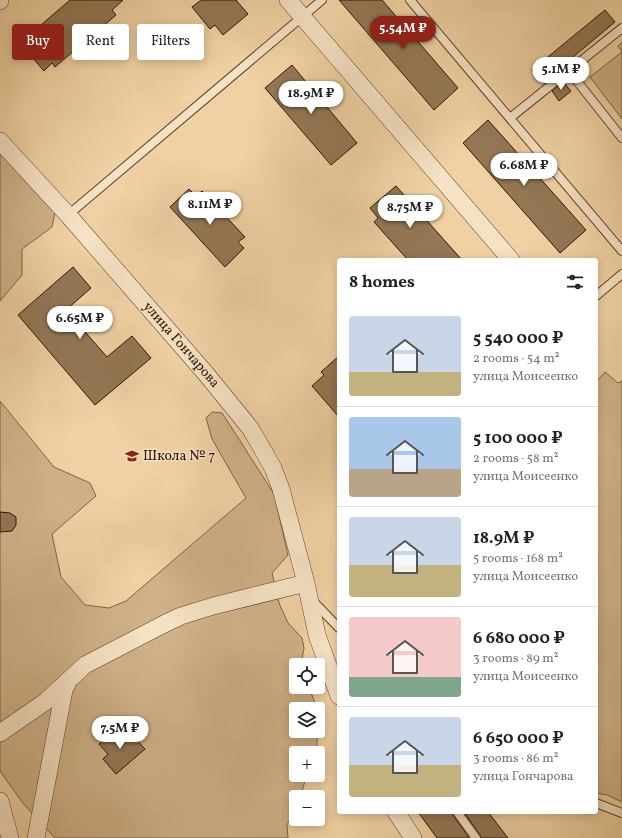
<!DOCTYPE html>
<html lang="en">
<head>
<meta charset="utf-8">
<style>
	body { margin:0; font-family:Vollkorn,serif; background:#f6f6f6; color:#222; height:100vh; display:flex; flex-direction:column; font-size:15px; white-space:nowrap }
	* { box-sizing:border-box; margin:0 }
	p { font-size:13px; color:#767676 }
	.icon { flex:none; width:22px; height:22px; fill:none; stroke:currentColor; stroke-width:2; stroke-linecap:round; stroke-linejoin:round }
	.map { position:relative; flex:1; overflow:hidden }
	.details { position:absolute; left:337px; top:258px; width:261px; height:556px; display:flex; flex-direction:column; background:#fff; border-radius:4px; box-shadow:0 2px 10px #0003 }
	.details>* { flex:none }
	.guide { position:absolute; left:12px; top:24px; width:265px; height:36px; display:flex; gap:8px }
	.tools { position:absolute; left:289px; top:658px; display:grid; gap:8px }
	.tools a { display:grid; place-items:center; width:36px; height:36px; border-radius:4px; background:#fff; box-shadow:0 2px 10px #0003; font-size:20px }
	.price { position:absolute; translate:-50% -34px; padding:0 9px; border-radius:14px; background:#fff; color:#222; font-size:13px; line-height:26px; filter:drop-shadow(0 1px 2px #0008) }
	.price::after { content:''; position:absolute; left:50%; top:24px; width:12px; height:9px; margin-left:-6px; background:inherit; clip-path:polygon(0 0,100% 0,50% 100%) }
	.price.on { background:#8f2418; color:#fff }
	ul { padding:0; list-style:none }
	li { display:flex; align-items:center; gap:12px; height:100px; padding:0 12px }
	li+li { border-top:1px solid #e0e0e0 }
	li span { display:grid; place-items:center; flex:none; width:112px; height:80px; border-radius:4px; color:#555 }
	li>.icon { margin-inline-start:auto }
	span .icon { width:48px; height:48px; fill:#fffc; stroke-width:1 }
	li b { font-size:17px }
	h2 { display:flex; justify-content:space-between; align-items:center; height:48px; padding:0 12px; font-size:17px }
	.chip { padding:0 14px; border-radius:4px; background:#fff; box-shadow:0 2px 10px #0003; font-size:14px; line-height:36px }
	.chip.on { background:#8f2418; color:#fff }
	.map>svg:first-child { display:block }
	.green { fill:#cfb187; stroke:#7e6344 }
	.building { fill:#937755; stroke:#2e1500 }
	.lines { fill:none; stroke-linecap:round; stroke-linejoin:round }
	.lane-casing { stroke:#5e4429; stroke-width:10 }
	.street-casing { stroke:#5e4429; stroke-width:18 }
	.lane { stroke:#f5e1c3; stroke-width:8 }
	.street { stroke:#f5e1c3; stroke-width:17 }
	.labels { text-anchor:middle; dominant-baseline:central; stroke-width:3; stroke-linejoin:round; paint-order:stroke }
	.street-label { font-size:14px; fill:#2e1500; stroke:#f5e1c3 }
	.poi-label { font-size:14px; fill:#2e1500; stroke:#f5e1c3; text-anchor:start }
</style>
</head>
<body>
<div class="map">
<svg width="622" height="838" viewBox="0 0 622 838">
	<rect width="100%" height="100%" fill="#f0d1a3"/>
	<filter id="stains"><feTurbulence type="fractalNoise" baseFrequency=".005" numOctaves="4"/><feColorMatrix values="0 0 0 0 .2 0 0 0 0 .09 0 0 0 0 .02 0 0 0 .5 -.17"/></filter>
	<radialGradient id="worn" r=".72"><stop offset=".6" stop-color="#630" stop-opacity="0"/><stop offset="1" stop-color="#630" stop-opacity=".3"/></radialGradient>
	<path class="green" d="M622 42V119L590 77 622 52 618 46Z
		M0 153 55 212 52 227 22 249V275L0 301Z
		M605 372 618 383 622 381V802L607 795 596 793V382Z
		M0 401 54 467 90 483 96 496 52 534 61 577 85 605 109 608 126 601 246 498 212 439 206 418 212 412 222 413 237 436 274 494 288 555 272 573 279 603 288 623 302 638 304 648 301 665H296V687H305L312 695 317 709H296V731H318L316 753H296V775H307L300 797H296V808L287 825 288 838H55L22 802 0 771Z"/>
	<path class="building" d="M70 0H123L112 10 116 15 55 67 52 63 44 71 20 43Z
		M201 0H236L248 14 223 35 215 25 210 29 192 7Z
		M339 0H382L458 88 434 110Z
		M605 10 615 22 555 72 557 74 545 83H543L532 70Z
		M292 65 357 143 331 165 265 88Z
		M563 82 571 91 559 101 552 91Z
		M488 120 586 230 560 253 463 143Z
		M396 186 462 260H408L374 222 378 218 370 208Z
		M189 189 196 196 202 191 245 237 238 242 244 248 225 267 170 207Z
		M73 267 91 288 66 310 107 357 132 336 151 358 95 405 18 315Z
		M339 356V417L312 386 324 375 321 372Z
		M0 512 10 513 16 517V525L12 531 0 532Z
		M117 728 127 738 131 734 145 749 116 774 103 759 108 754 99 744Z
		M418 812H452L453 815 469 838H437Z
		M464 812H488L508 838H481L480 835Z"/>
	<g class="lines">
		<defs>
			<path id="lane" d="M410 0 622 251
				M569 71 622 138
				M510 118 622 28
				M68 215 322 0
				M596 296 622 274
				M313 601 339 628
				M596 803 622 813
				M457 812 476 838"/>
			<path id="street" d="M288 0 511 260
				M0 1V0
				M0 141 68 215 207 375 250 428 263 450 273 468 281 489 306 583 317 635 339 696
				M0 733 45 702 85 665 166 623 181 616 213 606 306 583
				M0 801 10 838
				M396 812 413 838
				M36 838 62 701 64 690 67 684"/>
		</defs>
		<use href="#lane" class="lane-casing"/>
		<use href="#street" class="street-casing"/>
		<use href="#lane" class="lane"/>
		<use href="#street" class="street"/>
	</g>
	<defs>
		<symbol id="school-bare" viewBox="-9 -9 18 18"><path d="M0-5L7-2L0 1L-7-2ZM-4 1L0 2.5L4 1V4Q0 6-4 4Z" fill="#8f2418" stroke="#f5e1c3" stroke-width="2.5" paint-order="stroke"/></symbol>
	</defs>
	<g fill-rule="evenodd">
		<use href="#school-bare" x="122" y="446" width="20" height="20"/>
	</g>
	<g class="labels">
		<g class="street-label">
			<text transform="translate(181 345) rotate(49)">улица Гончарова</text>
		</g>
		<g class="poi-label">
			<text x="143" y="456">Школа № 7</text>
		</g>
	</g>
	<rect width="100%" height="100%" filter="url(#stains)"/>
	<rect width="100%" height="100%" fill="url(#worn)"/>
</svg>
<div class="tools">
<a><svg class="icon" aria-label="locate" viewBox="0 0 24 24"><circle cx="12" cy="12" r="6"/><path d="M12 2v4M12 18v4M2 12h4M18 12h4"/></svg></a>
<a><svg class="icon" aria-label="layers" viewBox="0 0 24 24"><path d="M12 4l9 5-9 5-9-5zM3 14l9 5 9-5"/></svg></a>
<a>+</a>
<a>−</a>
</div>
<b class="price on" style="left:403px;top:50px">5.54M ₽</b>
<b class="price" style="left:561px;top:91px">5.1M ₽</b>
<b class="price" style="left:311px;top:115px">18.9M ₽</b>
<b class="price" style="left:524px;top:187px">6.68M ₽</b>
<b class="price" style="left:210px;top:226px">8.11M ₽</b>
<b class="price" style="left:410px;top:229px">8.75M ₽</b>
<b class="price" style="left:80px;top:340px">6.65M ₽</b>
<b class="price" style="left:120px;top:750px">7.5M ₽</b>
<div class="guide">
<a class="chip on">Buy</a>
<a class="chip">Rent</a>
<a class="chip">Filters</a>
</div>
<section class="details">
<h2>8 homes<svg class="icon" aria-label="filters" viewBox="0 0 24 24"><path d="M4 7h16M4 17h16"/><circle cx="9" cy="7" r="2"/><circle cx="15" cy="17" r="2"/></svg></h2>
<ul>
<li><span style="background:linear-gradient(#c9d6e8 70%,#c2b280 0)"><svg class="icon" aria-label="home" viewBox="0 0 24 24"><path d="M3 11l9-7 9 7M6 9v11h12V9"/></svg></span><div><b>5 540 000 ₽</b><p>2 rooms · 54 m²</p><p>улица Моисеенко</p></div></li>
<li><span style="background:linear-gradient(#a9c7e8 65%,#b9a48a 0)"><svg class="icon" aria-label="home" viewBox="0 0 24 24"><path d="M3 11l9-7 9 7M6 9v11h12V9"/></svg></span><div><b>5 100 000 ₽</b><p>2 rooms · 58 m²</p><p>улица Моисеенко</p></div></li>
<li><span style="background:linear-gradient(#c9d6e8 60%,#c2b280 0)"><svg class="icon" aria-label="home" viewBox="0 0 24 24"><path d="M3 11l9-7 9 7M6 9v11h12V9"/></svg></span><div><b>18.9M ₽</b><p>5 rooms · 168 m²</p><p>улица Моисеенко</p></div></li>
<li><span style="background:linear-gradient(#f6c9c9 75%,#7fa58c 0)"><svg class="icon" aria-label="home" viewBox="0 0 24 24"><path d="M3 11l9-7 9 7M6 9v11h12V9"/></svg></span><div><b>6 680 000 ₽</b><p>3 rooms · 89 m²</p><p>улица Моисеенко</p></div></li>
<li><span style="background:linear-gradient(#c9d6e8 60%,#c2b280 0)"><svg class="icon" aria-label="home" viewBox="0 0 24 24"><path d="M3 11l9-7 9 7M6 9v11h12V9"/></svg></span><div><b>6 650 000 ₽</b><p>3 rooms · 86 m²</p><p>улица Гончарова</p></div></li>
</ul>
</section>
</div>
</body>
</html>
